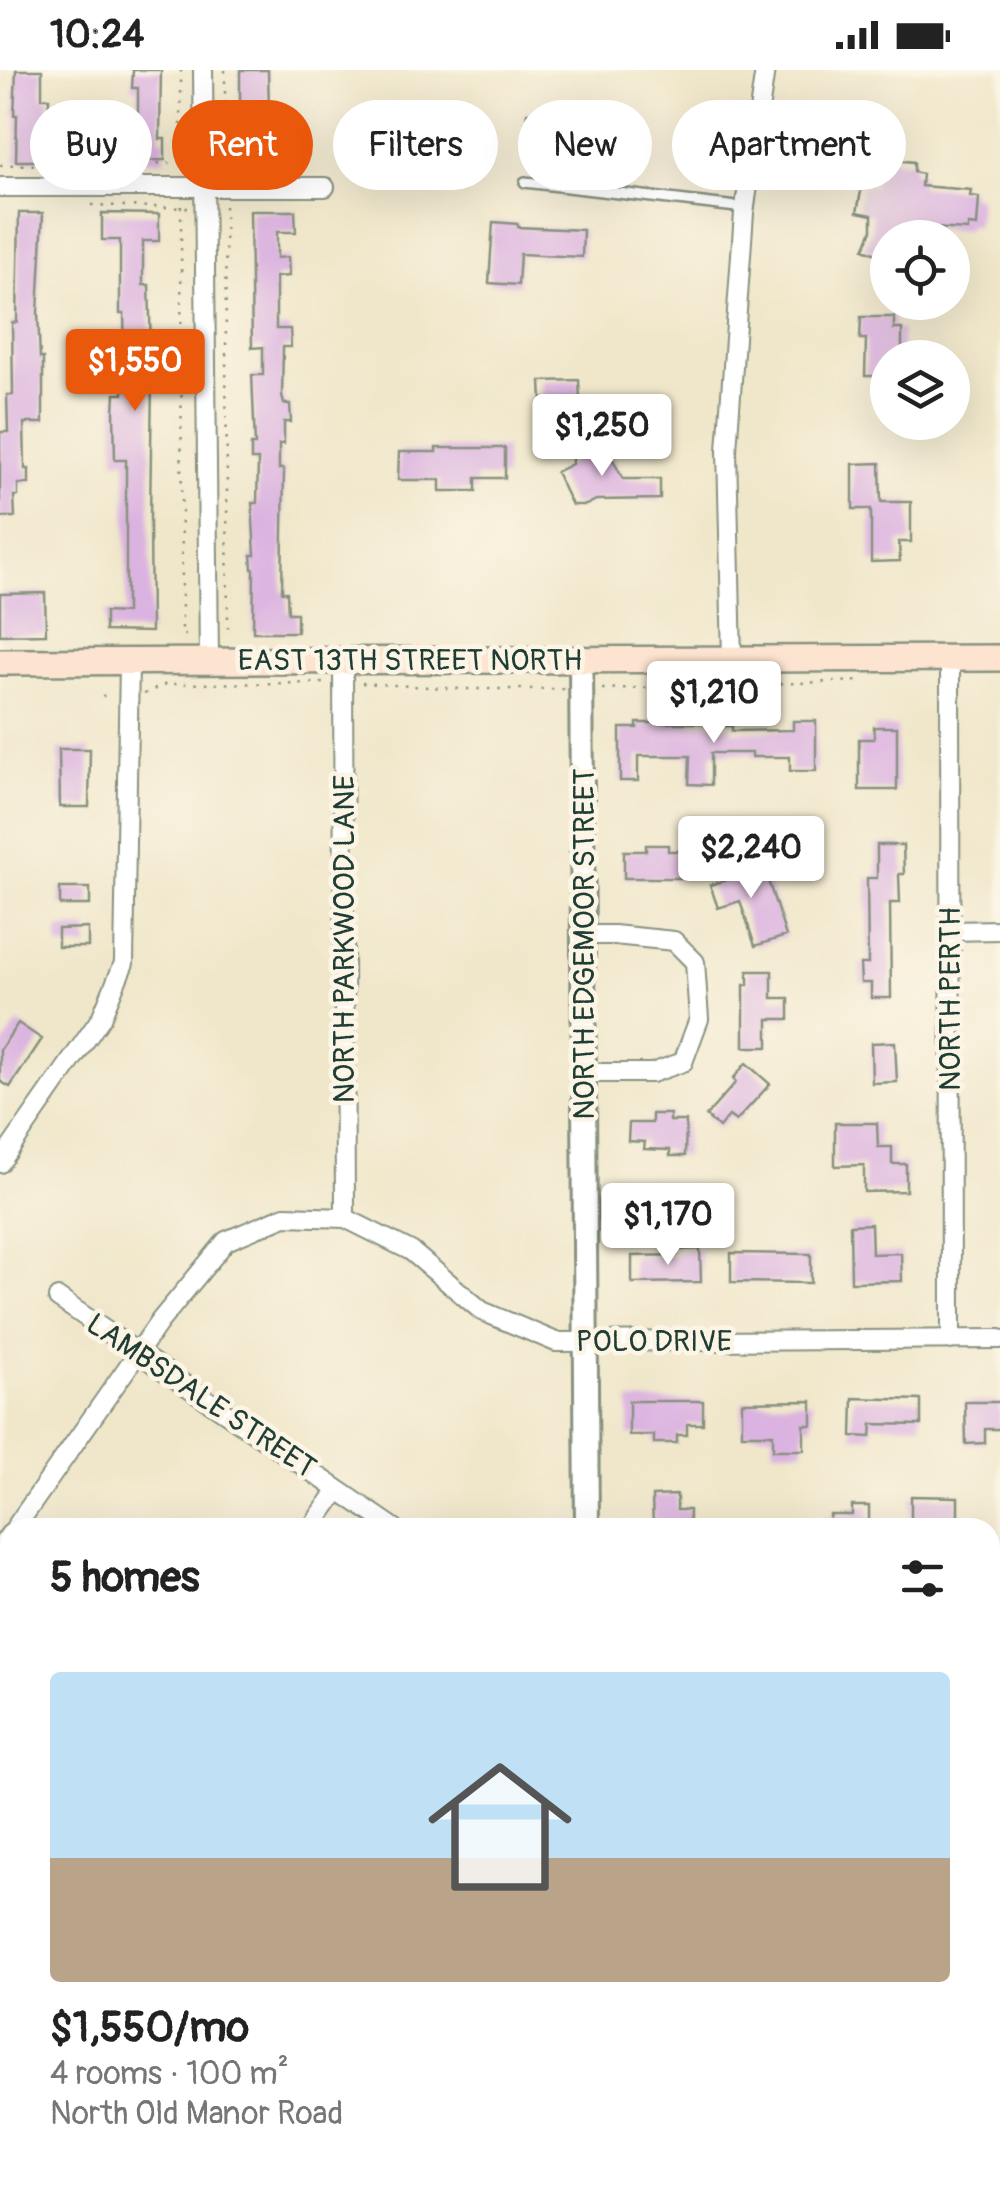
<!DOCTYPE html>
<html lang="en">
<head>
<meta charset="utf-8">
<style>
	body { margin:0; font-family:Pangolin,sans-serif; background:#f6f6f6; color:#222; height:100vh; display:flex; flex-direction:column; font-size:38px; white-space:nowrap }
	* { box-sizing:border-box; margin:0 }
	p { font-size:32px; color:#767676 }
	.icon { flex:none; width:55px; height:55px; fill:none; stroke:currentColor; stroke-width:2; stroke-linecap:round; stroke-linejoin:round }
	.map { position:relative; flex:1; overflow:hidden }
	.sheet { position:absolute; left:0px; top:1448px; width:1000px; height:672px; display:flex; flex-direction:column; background:#fff; border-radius:30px 30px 0 0; box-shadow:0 10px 40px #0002 }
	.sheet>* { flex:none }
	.hud { position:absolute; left:30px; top:30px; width:940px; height:90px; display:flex; gap:20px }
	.buttons { position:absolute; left:870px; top:150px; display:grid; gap:20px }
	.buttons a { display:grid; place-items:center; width:100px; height:100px; border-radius:50%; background:#fff; box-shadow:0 10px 40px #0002; font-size:50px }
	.price { position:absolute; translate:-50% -85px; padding:0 22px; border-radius:10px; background:#fff; color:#222; font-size:32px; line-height:65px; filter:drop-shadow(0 2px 5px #0008) }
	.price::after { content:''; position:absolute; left:50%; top:60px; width:30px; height:22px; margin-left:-15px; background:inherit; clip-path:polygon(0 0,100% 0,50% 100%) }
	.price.on { background:#ea580c; color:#fff }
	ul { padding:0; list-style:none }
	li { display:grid; align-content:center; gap:20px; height:530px; padding:0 50px }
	li span { display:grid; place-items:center; height:310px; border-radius:10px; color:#555 }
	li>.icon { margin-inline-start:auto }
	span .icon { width:180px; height:180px; fill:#fffc; stroke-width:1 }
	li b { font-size:42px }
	h2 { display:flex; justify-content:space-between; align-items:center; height:120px; padding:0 50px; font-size:42px }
	.chip { padding:0 35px; border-radius:45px; background:#fff; box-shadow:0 10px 40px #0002; font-size:35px; line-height:90px }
	.chip.on { background:#ea580c; color:#fff }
	.status { display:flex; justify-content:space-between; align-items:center; height:70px; padding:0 50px; background:#fff; direction:ltr }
	.status svg { height:28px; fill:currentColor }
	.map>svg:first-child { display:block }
	.building { fill:#dbb3e0 }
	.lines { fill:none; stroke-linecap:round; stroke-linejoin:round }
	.service-casing { stroke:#889280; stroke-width:14 }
	.minor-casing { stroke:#889280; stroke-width:22 }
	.tertiary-casing { stroke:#889280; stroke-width:28 }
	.secondary-casing { stroke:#889280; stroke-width:30 }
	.path { stroke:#889280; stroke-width:2.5; stroke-dasharray:2.5 8; stroke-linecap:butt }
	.service { stroke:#fff; stroke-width:9 }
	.minor { stroke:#fff; stroke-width:18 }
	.tertiary { stroke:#fff; stroke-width:22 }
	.secondary { stroke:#fde4d0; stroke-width:25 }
	.labels { text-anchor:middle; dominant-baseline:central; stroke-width:9; stroke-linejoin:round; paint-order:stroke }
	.street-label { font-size:30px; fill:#1f3d34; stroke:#fcf5e5 }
</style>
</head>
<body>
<div class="status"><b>10:24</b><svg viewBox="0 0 49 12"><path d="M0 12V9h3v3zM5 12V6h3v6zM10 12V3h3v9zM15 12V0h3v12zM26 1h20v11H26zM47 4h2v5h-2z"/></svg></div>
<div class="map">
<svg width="1000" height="2119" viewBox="0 0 1000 2119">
	<rect width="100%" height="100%" fill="#fcf5e5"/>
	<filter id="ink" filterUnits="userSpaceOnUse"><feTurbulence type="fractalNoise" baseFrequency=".01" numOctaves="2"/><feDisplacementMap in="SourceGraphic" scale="20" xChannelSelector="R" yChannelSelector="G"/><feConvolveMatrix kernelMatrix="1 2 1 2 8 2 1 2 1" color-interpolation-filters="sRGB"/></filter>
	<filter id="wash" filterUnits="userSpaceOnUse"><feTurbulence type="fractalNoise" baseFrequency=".0048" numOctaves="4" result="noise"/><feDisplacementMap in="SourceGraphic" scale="40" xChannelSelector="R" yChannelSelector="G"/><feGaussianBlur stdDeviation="2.25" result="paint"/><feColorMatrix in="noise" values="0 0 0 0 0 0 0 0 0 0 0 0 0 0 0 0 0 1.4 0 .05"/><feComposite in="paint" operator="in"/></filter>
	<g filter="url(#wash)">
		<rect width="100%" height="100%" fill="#f0e7cb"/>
		<g id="blocks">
			<path class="building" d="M16 0H42V28H49L47 81H38V91H16L17 45H14Z
				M133 0H161L160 69H165V90L112 91V67H121L120 62H138V18H132Z
				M240 0H268L269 41H273L275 77 261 78V86H240Z
				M527 43 596 50 594 75 524 68Z
				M887 67 893 90 914 92V102L922 104 921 116 971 120 970 126 979 127 977 156 968 155V160L934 158 933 168H888V177L883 187 864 179 872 160V145L857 142 862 116H875L865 72Z
				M250 141H295L296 162H277V188L288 187 289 206 276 207V259H290L291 277H283L282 325 284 334H290L291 352H284V374H279V399H284L282 522H287L288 543H297V562H253L254 499H252L251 485H255L252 433H257L258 390H251V375H255L252 305H263V277L252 278Z
				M19 143H43L38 243 40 288H43V353H24L25 399H29V414H18V426H14L15 447H0V362H8L7 325H13L12 253 17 252Z
				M102 143 159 144V171H143V215H149L152 308 150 450 151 562 105 561V542L126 543V390H115L114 342 115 324H123V287H125L124 244H120V170H102Z
				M493 152 518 154V157L583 160 582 187 520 184 518 215 489 213Z
				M861 247H894V259H902V288H888V306H865L866 269H860Z
				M579 310 580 330 542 331 541 311Z
				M604 373 623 409H660V429L596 430 586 435H572L556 402 572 394V379L582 374 585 382Z
				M436 378H505V408H476V421H440V410H398L399 382H436Z
				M880 393 881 432H911V472H899L900 491 871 492V439H853V394Z
				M45 523 46 564 0 565V524Z
				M793 651H816V701H790V687H752V683H711V715L689 714 690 686H638V711H620V658H637V653H714V656H732V661L793 660Z
				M874 657H897V720H859V669H874Z
				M59 679H90L89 737H60Z
				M646 775H668V781H702V808H624V781H646Z
				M877 775H903L904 804H899L900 833H890L891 928H871V913H861L860 894H868L867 808H877Z
				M748 787 755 807 766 804 786 866 755 876 740 831 718 838 710 815 729 809 725 795Z
				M60 818H90V835H60Z
				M88 858V877H58V859Z
				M748 901H772V928H789V949H768V977H744V915H748Z
				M18 953 42 969 10 1017 0 1011V980Z
				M895 972 897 1012 872 1013 871 973Z
				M746 993 770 1014 736 1051 729 1046 719 1058 706 1046 736 1012 733 1009Z
				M652 1044H670V1051H686L685 1086H670V1080L644 1079 645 1072 628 1071 629 1053H652Z
				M835 1053H877L878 1077H892V1094H906V1121L864 1122V1095L835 1096Z
				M871 1154 872 1184 901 1183 902 1211 851 1212 850 1155Z
				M700 1179 701 1212 632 1213V1186L677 1185 676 1180Z
				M731 1183 811 1184V1213L731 1212Z
				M853 1328 921 1330V1355L872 1354 871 1367 852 1366Z
				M629 1331H703V1354H687V1365H677V1373H654V1365H629Z
				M812 1331V1355H804V1380H773V1364H742V1332Z
				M965 1332H1000V1359H985V1373L966 1374Z
				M677 1425V1440H689V1458H653L652 1426Z
				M911 1426 958 1427V1456L911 1458Z
				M852 1436H869V1458H830V1445H852Z"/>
		</g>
	</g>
	<g filter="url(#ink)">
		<use href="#blocks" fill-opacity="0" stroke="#889280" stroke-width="2.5"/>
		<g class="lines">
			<defs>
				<path id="service" d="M525 112 745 138"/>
				<path id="minor" d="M203 0 209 591
					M0 117H325
					M950 588 951 1270
					M732 589 727 380 744 143 765 0
					M343 590 345 1148
					M950 861 1000 860
					M584 865H614L674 871 695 892 699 949 683 992 652 1003H584
					M0 1093 101 948 124 893 129 592
					M58 1228 394 1458
					M15 1458 160 1251 226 1171 285 1146 345 1148 411 1181 482 1241 556 1272 1000 1269
					M311 1458 338 1420
					M0 1478 10 1464
					M990 1523H1000
					M990 1805H1000
					M990 2039H1000
					M0 2043H10
					M582 2110V2119
					M107 2119V2110
					M344 2119V2110"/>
				<path id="tertiary" d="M581 590 587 1458
					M830 2110V2119"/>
				<path id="secondary" d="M0 592 1000 588"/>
			</defs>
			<use href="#service" class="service-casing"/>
			<use href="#minor" class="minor-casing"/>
			<use href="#tertiary" class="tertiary-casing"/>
			<use href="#secondary" class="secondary-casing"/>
			<path class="path" d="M181 0V98
				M225 0V98
				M0 95 188 93
				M91 135 188 138
				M181 136 182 565H191
				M225 136 228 563
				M362 613 461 619H564
				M602 619 864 611
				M144 624 166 614 324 613
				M102 626 111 625
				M322 2110V2119
				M363 2110V2119
				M559 2110V2119
				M602 2110V2119
				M802 2110V2119"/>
			<use href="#service" class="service"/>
			<use href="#minor" class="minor"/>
			<use href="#tertiary" class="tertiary"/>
			<use href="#secondary" class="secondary"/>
		</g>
	</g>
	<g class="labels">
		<g class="street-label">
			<text x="410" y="590">EAST 13TH STREET NORTH</text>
			<text transform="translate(344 869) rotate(-90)">NORTH PARKWOOD LANE</text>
			<text transform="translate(584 874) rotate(-90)">NORTH EDGEMOOR STREET</text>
			<text transform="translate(950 929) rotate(-90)">NORTH PERTH</text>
			<text x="654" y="1271">POLO DRIVE</text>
			<text transform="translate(201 1326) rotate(34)">LAMBSDALE STREET</text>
		</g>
	</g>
</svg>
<div class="buttons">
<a><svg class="icon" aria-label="locate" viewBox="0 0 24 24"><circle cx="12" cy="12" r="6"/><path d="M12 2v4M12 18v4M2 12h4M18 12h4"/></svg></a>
<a><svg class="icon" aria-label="layers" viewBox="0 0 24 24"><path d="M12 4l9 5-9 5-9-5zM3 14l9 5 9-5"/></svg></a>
</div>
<b class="price on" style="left:135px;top:344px">$1,550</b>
<b class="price" style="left:602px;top:409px">$1,250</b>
<b class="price" style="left:714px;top:676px">$1,210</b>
<b class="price" style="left:751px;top:831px">$2,240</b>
<b class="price" style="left:668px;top:1198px">$1,170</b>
<div class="hud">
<a class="chip">Buy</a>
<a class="chip on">Rent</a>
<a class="chip">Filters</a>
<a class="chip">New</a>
<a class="chip">Apartment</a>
</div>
<section class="sheet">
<h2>5 homes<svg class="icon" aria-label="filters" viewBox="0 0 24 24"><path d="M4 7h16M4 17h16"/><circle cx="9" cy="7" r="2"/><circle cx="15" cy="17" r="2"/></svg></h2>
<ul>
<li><span style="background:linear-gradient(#bfe0f5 60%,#b9a48a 0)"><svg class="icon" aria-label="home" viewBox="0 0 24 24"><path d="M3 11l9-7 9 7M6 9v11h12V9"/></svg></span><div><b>$1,550/mo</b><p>4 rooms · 100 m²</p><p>North Old Manor Road</p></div></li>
</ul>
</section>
</div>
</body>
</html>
